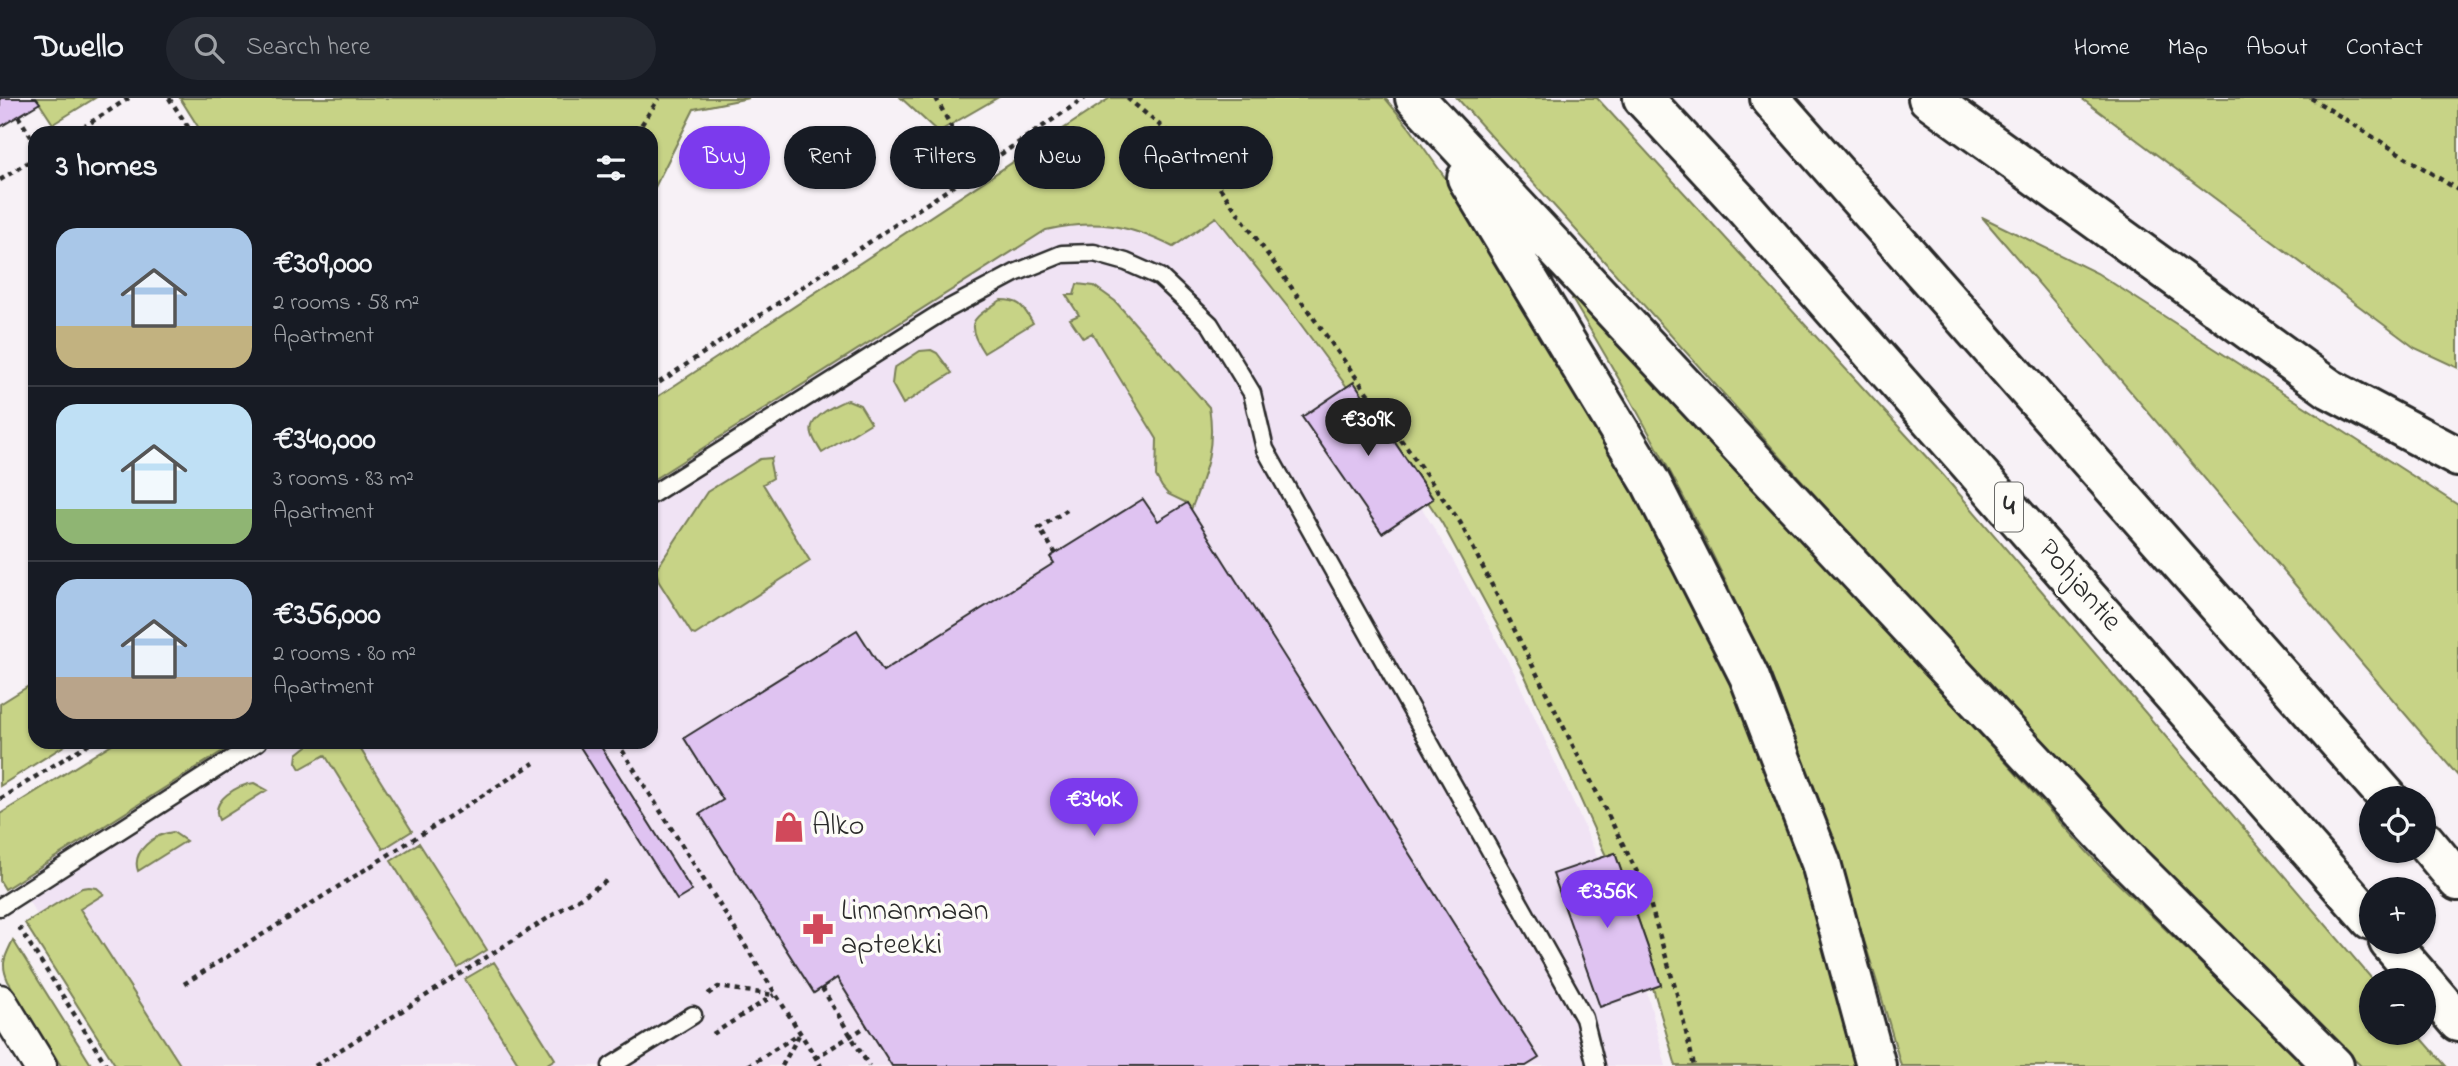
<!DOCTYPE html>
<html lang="en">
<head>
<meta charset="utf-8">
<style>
	body { margin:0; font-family:"Indie Flower",sans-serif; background:#242831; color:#f1f3f6; height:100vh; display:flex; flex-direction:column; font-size:26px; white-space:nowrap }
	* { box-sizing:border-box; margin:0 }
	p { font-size:23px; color:#9ea1a6 }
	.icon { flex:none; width:38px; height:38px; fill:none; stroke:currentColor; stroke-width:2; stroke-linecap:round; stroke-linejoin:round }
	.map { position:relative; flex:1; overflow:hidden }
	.drawer { position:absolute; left:28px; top:28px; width:630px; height:623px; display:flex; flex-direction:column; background:#171b24; border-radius:21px; box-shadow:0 2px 5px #0004 }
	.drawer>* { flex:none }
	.banner { position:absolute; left:679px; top:28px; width:665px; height:63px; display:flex; gap:14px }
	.controls { position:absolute; left:2359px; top:688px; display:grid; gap:14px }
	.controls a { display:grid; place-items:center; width:77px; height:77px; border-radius:50%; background:#171b24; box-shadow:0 2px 5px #0004; font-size:35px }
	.price { position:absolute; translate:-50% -60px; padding:0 16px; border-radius:24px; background:#7c3aed; color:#fff; font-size:23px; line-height:46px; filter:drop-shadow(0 2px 4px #0008) }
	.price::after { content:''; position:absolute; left:50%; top:42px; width:21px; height:16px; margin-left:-10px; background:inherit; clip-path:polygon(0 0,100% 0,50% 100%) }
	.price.active { background:#222; color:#fff }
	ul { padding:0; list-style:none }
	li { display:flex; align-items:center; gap:21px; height:175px; padding:0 28px }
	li+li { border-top:2px solid #363941 }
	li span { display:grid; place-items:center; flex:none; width:196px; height:140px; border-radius:21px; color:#555 }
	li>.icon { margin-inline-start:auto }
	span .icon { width:84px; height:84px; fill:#fffc; stroke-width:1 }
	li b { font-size:30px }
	h2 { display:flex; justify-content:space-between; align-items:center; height:84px; padding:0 28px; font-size:30px }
	.chip { padding:0 24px; border-radius:32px; background:#171b24; box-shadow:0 2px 5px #0004; font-size:24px; line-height:63px }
	.chip.active { background:#7c3aed; color:#fff }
	header { display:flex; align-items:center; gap:42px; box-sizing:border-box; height:98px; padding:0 35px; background:#171b24; border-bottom:2px solid #363941 }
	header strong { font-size:33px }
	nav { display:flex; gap:38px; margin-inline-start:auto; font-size:24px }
	.search { width:490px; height:63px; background:#242831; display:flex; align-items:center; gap:18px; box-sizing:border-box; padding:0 24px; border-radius:38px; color:#9ea1a6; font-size:26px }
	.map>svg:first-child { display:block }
	.built { fill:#f0e3f4 }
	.green { fill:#c7d386; stroke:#797f58; stroke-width:2 }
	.building { fill:#dfc3f1; stroke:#2b2b2b; stroke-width:2 }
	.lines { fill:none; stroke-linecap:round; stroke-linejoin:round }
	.service-casing { stroke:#2b2b2b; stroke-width:21 }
	.minor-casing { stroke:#2b2b2b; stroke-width:37 }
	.motorway-casing { stroke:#2b2b2b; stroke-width:44 }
	.path { stroke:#2b2b2b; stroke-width:4.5; stroke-dasharray:5 5; stroke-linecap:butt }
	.service { stroke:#fdfcf7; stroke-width:16 }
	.minor { stroke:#fdfcf7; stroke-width:32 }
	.motorway { stroke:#fdfcf7; stroke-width:38 }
	.labels { text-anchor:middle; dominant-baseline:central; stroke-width:7; stroke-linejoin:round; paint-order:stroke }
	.shield { fill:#fdfcf7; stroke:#6a6a68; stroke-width:2 }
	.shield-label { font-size:28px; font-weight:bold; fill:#2b2b2b }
	.street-label { font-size:30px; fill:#2b2b2b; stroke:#fdfcf7 }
	.poi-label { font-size:30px; fill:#2b2b2b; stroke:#fdfcf7; text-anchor:start }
</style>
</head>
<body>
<header>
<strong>Dwello</strong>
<div class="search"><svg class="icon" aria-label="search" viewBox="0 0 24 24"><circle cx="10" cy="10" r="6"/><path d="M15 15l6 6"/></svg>Search here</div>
<nav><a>Home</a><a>Map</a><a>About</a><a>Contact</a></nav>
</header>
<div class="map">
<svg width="2458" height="968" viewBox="0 0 2458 968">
	<rect width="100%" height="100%" fill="#f7f1f6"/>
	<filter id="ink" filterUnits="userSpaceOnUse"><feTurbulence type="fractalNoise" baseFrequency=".0143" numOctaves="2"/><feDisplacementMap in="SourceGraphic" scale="14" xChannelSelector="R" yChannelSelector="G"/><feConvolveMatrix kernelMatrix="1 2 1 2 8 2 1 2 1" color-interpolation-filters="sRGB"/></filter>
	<g filter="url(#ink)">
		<path class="built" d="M1147 32 1328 255 1449 455 1515 576 1584 728 1635 848 1666 968H133L0 758 166 644H651V339Z"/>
		<path class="green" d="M36 0H95L53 26Z
			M180 0H749L694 11 651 97V35H202Z
			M901 0H997L938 34Z
			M1110 0H1385L1409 29 1466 109 1643 396 1738 591 1805 776 1864 968H1676L1653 890 1661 887 1615 755 1606 758 1525 578 1442 425 1428 404 1433 400 1354 285 1347 289 1291 213 1216 119 1173 149C1127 126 1096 121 1046 132L651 383V303Z
			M1457 0H1597L1943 377 2373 882 2371 934 2417 935 2446 968H2361L2131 748Z
			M2081 0H2458V270L2415 250Z
			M1982 119 2097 175 2458 407V678Z
			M1077 186 1094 188 1115 203 1209 309C1216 349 1205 375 1191 412L1187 405 1168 396 1162 389 1156 378 1157 341 1092 235 1083 240 1070 221 1079 217 1066 197H1074Z
			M1579 195 2099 767 2307 968H1901C1873 864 1839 762 1800 661 1788 630 1777 598 1764 567 1709 441 1643 319 1572 201Z
			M1001 202C1021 202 1023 209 1033 225L984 255C963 223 973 221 1001 202Z
			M931 252 937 255 952 275 903 306 892 286 894 270 920 253Z
			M848 302 860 307 871 325 822 355C809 334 805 327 827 312 834 308 840 304 848 302Z
			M772 360 770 365 773 380 763 386 810 463 695 537 692 536 659 484 656 472 707 394 760 361Z
			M35 584V644H70L0 688V606Z
			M115 644H237L5 791 0 783V716Z
			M312 644H356L412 733 383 751 325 657 300 671 296 664 297 656Z
			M254 685 267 692 219 722C209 702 238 687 254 685Z
			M173 734 186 743 138 773C131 753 155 736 173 734Z
			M419 745 487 852 458 870 391 763Z
			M89 789 97 790 104 796 80 811 181 968H116L25 825 82 790Z
			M13 842 92 968H61L8 883C0 865 5 859 13 842Z
			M494 864 555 961 544 968H520L465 881Z"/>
		<path class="building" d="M0 0H36L40 5 0 29Z
			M1354 284 1433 401 1382 435 1302 319Z
			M1143 401 1158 423 1187 405 1539 960 1526 968H892L837 880 814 895 700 716 723 702 684 640 857 532 883 573 1054 465 1050 459Z
			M577 644H598L692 793 677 802Z
			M1615 755 1661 887 1600 909 1553 776Z"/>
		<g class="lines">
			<defs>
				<path id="service" d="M651 397 942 214 1015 175 1062 156 1094 155 1126 164 1160 179 1210 226 1252 295 1265 351 1584 920 1596 968
					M0 809 258 644
					M611 968 693 917"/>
				<path id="minor" d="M0 903 40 968"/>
				<path id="motorway" d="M1415 0 2121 756 2334 968
					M1643 0 1743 108 2371 822
					M1770 0 2388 700
					M1928 0 2330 291 2458 359
					M1467 80 1651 385 1749 578 1821 765 1876 968
					M2424 742 2458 783
					M2389 844 2422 882
					M2424 884 2458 924"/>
			</defs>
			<use href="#service" class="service-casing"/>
			<use href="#minor" class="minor-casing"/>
			<use href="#motorway" class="motorway-casing"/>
			<path class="path" d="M169 0 192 35
				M936 0 974 72
				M1127 0 1197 58 1460 424 1646 792 1677 896 1694 968
				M2311 0 2458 92
				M18 18 35 45
				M74 35 129 0
				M636 35 659 0
				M0 82 35 60
				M651 290 1085 0
				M1056 456 1039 430 1067 412
				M617 644 821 968
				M0 701 91 644
				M19 829 107 968
				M184 886 534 665
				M822 890 869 968
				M708 896 718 889 774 897
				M713 936 774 897
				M815 960 867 928
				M315 968 608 782
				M748 968 799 936
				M782 968 799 937"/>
			<use href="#service" class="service"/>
			<use href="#minor" class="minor"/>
			<use href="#motorway" class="motorway"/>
		</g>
	</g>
	<defs>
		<symbol id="shop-bare" viewBox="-9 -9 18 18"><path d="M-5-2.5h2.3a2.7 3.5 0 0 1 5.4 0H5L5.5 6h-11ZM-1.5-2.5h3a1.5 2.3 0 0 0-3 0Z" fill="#d1495b" stroke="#fdfcf7" stroke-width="2.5" paint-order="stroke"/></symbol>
		<symbol id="pharmacy-bare" viewBox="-9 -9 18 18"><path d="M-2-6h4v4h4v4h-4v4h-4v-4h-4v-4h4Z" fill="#d1495b" stroke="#fdfcf7" stroke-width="2.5" paint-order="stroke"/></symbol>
	</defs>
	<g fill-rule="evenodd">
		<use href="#shop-bare" x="767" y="707" width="44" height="44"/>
		<use href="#pharmacy-bare" x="796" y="809" width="44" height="44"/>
	</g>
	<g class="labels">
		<rect class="shield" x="1995" y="384.5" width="28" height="49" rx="5"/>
		<g class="shield-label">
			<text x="2009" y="409">4</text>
		</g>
		<g class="street-label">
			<text transform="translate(2079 488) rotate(49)">Pohjantie</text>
		</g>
		<g class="poi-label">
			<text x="812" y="729">Alko</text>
			<text x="841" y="814">Linnanmaan<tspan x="841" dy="34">apteekki</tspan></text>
		</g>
	</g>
</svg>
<div class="controls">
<a><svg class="icon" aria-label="locate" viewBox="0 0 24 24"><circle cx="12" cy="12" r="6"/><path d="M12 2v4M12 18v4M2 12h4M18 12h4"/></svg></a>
<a>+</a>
<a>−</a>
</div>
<b class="price active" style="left:1368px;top:360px">€309K</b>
<b class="price" style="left:1094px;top:740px">€340K</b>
<b class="price" style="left:1607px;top:832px">€356K</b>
<div class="banner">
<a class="chip active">Buy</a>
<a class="chip">Rent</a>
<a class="chip">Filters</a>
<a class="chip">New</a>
<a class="chip">Apartment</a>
</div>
<section class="drawer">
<h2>3 homes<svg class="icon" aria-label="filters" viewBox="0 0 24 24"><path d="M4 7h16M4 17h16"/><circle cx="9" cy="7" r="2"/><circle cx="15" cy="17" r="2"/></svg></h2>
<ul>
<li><span style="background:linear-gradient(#a9c7e8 70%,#c2b280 0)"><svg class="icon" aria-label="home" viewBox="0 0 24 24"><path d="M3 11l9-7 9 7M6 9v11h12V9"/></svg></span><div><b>€309,000</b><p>2 rooms · 58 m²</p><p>Apartment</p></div></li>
<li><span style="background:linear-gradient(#bfe0f5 75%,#8fb573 0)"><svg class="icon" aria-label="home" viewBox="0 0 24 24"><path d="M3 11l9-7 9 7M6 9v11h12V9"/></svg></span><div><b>€340,000</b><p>3 rooms · 83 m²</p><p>Apartment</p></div></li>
<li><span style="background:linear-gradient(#a9c7e8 70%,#b9a48a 0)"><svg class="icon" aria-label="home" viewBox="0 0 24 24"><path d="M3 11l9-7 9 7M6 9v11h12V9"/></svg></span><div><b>€356,000</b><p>2 rooms · 80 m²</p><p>Apartment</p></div></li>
</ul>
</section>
</div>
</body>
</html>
